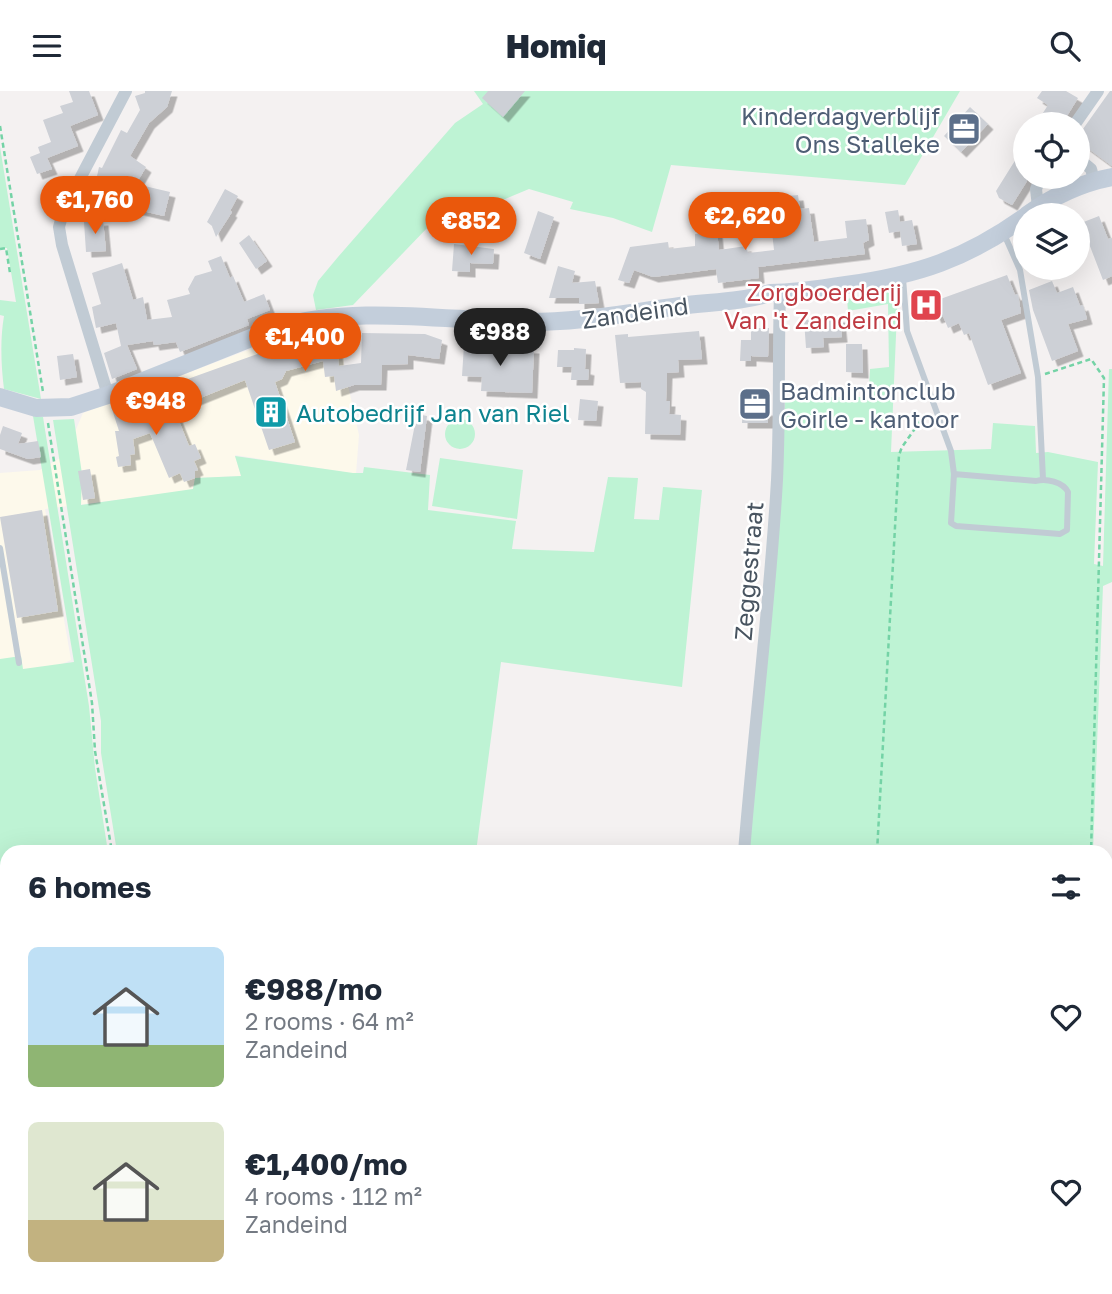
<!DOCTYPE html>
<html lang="en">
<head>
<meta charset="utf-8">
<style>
	body { margin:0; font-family:"Golos Text",sans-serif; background:#f6f6f7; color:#1f2937; height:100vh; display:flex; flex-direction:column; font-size:26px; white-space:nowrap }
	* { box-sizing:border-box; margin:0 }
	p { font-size:23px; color:#747a83 }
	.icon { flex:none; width:38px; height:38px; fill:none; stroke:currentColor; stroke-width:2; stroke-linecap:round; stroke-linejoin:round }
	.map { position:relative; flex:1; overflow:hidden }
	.drawer { position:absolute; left:0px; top:754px; width:1113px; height:450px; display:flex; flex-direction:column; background:#fff; border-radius:21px 21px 0 0; box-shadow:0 7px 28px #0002 }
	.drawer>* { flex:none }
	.controls { position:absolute; left:1013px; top:21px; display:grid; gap:14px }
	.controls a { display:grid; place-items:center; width:77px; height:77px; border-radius:50%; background:#fff; box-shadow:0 7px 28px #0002; font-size:35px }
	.price { position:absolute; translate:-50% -60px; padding:0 16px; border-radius:24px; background:#ea580c; color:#fff; font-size:23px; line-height:46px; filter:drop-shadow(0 2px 4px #0008) }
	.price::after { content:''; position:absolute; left:50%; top:42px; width:21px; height:16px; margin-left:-10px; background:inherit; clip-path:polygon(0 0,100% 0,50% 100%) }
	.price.active { background:#222; color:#fff }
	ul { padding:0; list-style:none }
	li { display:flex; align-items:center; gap:21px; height:175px; padding:0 28px }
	li span { display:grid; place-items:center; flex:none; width:196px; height:140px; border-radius:10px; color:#555 }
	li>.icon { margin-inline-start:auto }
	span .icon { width:84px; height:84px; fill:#fffc; stroke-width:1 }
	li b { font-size:30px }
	h2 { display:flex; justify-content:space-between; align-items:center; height:84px; padding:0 28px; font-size:30px }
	header { display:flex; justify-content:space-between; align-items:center; height:91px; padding:0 28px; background:#fff; font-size:32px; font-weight:800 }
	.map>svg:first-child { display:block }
	.commercial { fill:#fdf9eb }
	.green { fill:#bef3d4 }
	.building { fill:#cdd0d6; filter:url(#shadow) }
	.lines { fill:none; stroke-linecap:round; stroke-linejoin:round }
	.path { stroke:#74d3a6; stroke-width:2.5; stroke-dasharray:5 3.5; stroke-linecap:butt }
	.lane { stroke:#c1cbd4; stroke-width:6 }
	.street { stroke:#c1cbd4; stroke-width:12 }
	.secondary { stroke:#c3cedb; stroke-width:18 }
	.labels { text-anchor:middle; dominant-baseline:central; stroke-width:5; stroke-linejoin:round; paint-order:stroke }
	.service-label { font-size:24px; fill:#4e5e75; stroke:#fff; text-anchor:end }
	.health-label { font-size:24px; fill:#be3a42; stroke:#fff; text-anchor:end }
	.street-label { font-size:24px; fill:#485460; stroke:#fff }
	.culture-label { font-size:24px; fill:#0d838f; stroke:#fff; text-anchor:start }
</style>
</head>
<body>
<header><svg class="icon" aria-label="menu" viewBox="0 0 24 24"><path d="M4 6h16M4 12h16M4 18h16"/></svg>Homiq<svg class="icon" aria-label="search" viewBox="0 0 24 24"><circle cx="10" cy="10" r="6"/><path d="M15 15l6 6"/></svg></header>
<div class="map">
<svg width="1112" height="1203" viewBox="0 0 1112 1203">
	<defs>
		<filter id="shadow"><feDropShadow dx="5.5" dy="5.5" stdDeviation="0" flood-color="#0004"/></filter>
	</defs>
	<rect width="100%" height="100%" fill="#f4f1f1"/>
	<path class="commercial" d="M342 236 344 276 359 344 356 383 235 364 241 385 195 387 193 398 187 400 45 418 71 569 37 584 0 575V382L40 379 65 364 83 322 240 262 307 239Z"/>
	<path class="green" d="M474 0H960L905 94 671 74 652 141 613 127 570 118 573 111 529 98 450 131 448 135 430 134 353 214 316 219 313 204 318 190 338 166 455 32 483 13Z
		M0 56 41 308 4 298C1 274 0 248 4 225L0 224V209L16 211 7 157H0Z
		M898 198 891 361 991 358 993 332 1035 335 1036 362 1048 361 1098 371 1094 473 1103 475 1109 278H1112V491L1103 495 1093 761H749L781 389 785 306H862L869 295 870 278 889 276 888 213 848 220 847 208Z
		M33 325 43 326 89 615 95 677 108 761H7V1197H178L179 1203H0V568L21 565 23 578 74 571Z
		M74 328 82 383 81 414 193 398 195 387 241 385 235 365 353 382H363L364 376 430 384 428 419 516 430 512 458 594 461 608 386 638 387 634 428 659 429 663 396 702 399 682 596 501 571 476 761H117L101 662V630L53 329Z
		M445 343a15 15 0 1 1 30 0a15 15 0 1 1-30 0Z
		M440 367 523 379 517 428 432 415Z
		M189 1197H420L419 1203H190Z
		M591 1197H715L714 1203H590Z
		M839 1197H1078V1203H839Z"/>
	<path class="building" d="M69 0H89L98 24 70 35 78 55 47 67 52 78 37 83 30 66 40 62 38 56 51 51 43 29 63 22 60 15 73 11Z
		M145 0H172L167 16 149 32 130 65 146 76 136 93 170 101 164 125 92 108 99 76 102 77 121 39 127 42 140 19 135 5 145 2Z
		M488 0H525L503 26 482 7Z
		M1042 0H1066L1078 7 1062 33H1036L1048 14 1037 7Z
		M1110 0H1112V75L1078 50V45Z
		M970 16 988 33 961 61 944 45Z
		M1026 52 1027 90 1012 114 999 107 996 100Z
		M225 98 238 105 230 120 232 121 216 146 212 135 207 131Z
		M798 104 800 118 809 117 814 151 847 147 845 130 866 128 869 149 863 152 865 163 758 176 759 187 718 192 716 178 653 186 634 179 629 192 618 189 630 156 668 151 669 158 695 155V143L717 140 719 159 746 155 748 162 774 159 772 141 793 138 788 105Z
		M898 119 900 131 912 129 917 153 902 155 900 140 889 142 885 121Z
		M538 120 554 126 540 168 524 162Z
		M1099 125 1108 148 1112 147V185L1103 189 1081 132Z
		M103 129 106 160 86 161 84 131Z
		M249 144 267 170 256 178 239 152Z
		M454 153 494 158 493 173 470 172V181L452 180Z
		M221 165 230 187 233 185 244 211 264 203 270 219 247 228 249 234 180 261 176 251 154 254 153 250 127 254 137 278 112 288 104 262 121 255 116 232 96 237 92 216 101 213 92 182 122 172 133 209 143 206 147 229 172 226 167 209 190 203 188 198 195 185 212 180 208 170Z
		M558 175 575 180 572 192 595 190 599 212 579 213V207H549Z
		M1007 184 1015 204 1018 203 1021 222 1001 229 1021 282 988 294 969 242 964 244 959 232 948 237 943 225 936 227 933 220 920 225 914 210 930 205 932 211Z
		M1052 190 1057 202 1073 196 1080 215 1083 214 1087 228 1068 233 1078 260 1052 270 1033 219 1029 199Z
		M840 226 842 246 823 247 824 256 806 257 804 229Z
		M751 237H769L768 266 751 265V270H740L741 249H751Z
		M699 240 702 268 678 269 679 281 667 282 666 310H670L669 323 681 324 680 344 645 343 646 301 641 298V291L620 292 615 244 628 243V246Z
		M335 241 339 275 361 272 362 242 425 243 442 249 439 268 408 264V273L382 274 381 294H354L336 300 334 285 325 286 323 270 286 280 282 288 275 291 295 351 269 359 245 289 180 315 171 294 291 251 290 249Z
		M846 253H862L863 282 846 281Z
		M464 254 534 257 532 302 481 300 482 286 462 285Z
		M574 257 586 258 585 278 589 279 588 289H571L572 276H557L558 259H574Z
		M73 263 77 286 60 289 57 265Z
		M743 306 762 307V320L768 319V332H742Z
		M170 308 189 355 195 353 201 367 194 370 198 379 195 380V387L184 391 180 382 169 387 150 342 133 348 135 363 130 364 131 374 118 376 116 366 119 365 115 340H119L111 315 129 309 132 317 137 316 139 321Z
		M580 308 598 310 596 330 578 329Z
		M417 323 427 325 420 381 406 379Z
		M3 335 22 342 18 353 38 350 41 366 28 368 0 358V344Z
		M90 378 95 407 83 409 78 380Z
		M42 419 58 520 17 527 0 426Z"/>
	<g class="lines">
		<path class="path" d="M0 35 43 301
			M0 158 6 157 10 182
			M1045 283 1091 268 1104 287 1091 761
			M48 332 92 612 95 660 112 761
			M877 761 899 364 902 356 926 322
			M182 1197 183 1203
			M1076 1203V1197"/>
		<path class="lane" d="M1004 143 1020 179 1038 286 1043 388
			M903 187 907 240 951 360 954 383 951 432 956 435 1060 443 1067 439 1068 401C1063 391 1046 387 1036 390L954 383
			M0 457 19 572
			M764 1203V1197"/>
		<path class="street" d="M1075 33 1098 0
			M1078 67 1091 78 1094 89
			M1038 116 1036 98 1041 86
			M108 304 62 154 59 136 64 118 126 0
			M744 761C754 637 770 513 777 389 780 327 778 264 780 202"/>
		<path class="secondary" d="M1027 124C1053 105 1080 92 1112 86
			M0 306 36 317 71 316 108 304 276 237C354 214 440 229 521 231 575 232 627 222 680 215 710 211 742 211 770 202 796 202 821 198 846 194 918 184 966 168 1026 125"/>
	</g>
	<defs>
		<symbol id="office-square" viewBox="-11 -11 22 22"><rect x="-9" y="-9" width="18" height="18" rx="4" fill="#5c6f8a" stroke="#fff"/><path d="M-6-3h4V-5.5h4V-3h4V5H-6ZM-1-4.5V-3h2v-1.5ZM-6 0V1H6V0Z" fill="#fff"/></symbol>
		<symbol id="hospital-square" viewBox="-11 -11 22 22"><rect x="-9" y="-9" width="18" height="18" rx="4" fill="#e0444e" stroke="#fff"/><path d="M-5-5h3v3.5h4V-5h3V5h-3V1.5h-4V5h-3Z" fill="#fff"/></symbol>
		<symbol id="building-square" viewBox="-11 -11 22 22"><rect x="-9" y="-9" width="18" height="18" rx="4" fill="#0f9aa8" stroke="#fff"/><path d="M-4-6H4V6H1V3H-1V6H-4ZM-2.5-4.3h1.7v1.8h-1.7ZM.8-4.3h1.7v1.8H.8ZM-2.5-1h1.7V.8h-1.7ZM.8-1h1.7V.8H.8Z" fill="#fff"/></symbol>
	</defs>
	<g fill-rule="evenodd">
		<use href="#office-square" x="945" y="19" width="38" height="38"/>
		<use href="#hospital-square" x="907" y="195" width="38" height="38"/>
		<use href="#office-square" x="736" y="294" width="38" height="38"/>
		<use href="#building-square" x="252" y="302" width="38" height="38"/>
	</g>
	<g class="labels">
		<g class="service-label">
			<text x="940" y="24">Kinderdagverblijf<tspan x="940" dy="28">Ons Stalleke</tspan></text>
			<text x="780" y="299" text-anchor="start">Badmintonclub<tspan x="780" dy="28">Goirle - kantoor</tspan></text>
		</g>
		<g class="health-label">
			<text x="902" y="200">Zorgboerderij<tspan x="902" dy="28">Van 't Zandeind</tspan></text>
		</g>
		<g class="street-label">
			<text transform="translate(635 221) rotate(-8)">Zandeind</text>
			<text transform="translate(748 480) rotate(-85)">Zeggestraat</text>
		</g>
		<g class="culture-label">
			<text x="296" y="321">Autobedrijf Jan van Riel</text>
		</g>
	</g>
</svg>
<div class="controls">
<a><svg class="icon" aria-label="locate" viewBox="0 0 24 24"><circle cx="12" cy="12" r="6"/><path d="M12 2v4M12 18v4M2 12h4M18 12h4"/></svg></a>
<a><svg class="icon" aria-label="layers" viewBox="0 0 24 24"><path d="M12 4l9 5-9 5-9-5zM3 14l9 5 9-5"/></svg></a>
</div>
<b class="price" style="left:95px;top:145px">€1,760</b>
<b class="price" style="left:745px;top:161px">€2,620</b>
<b class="price" style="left:471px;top:166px">€852</b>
<b class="price active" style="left:500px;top:277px">€988</b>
<b class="price" style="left:305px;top:282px">€1,400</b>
<b class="price" style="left:156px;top:346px">€948</b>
<section class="drawer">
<h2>6 homes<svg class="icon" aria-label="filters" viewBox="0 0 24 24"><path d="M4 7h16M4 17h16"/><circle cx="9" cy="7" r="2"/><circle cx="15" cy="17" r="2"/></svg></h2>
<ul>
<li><span style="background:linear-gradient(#bfe0f5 70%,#8fb573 0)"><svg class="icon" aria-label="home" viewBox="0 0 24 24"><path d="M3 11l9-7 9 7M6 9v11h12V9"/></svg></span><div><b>€988/mo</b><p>2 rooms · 64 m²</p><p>Zandeind</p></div><svg class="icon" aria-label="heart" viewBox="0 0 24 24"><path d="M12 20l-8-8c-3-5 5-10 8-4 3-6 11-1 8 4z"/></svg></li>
<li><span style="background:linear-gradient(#dfe7d0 70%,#c2b280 0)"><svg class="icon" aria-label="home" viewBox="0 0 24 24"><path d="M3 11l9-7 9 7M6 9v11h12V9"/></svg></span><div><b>€1,400/mo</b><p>4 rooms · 112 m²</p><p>Zandeind</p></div><svg class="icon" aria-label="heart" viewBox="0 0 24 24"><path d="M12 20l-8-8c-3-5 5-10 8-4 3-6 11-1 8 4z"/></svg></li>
</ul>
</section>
</div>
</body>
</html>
